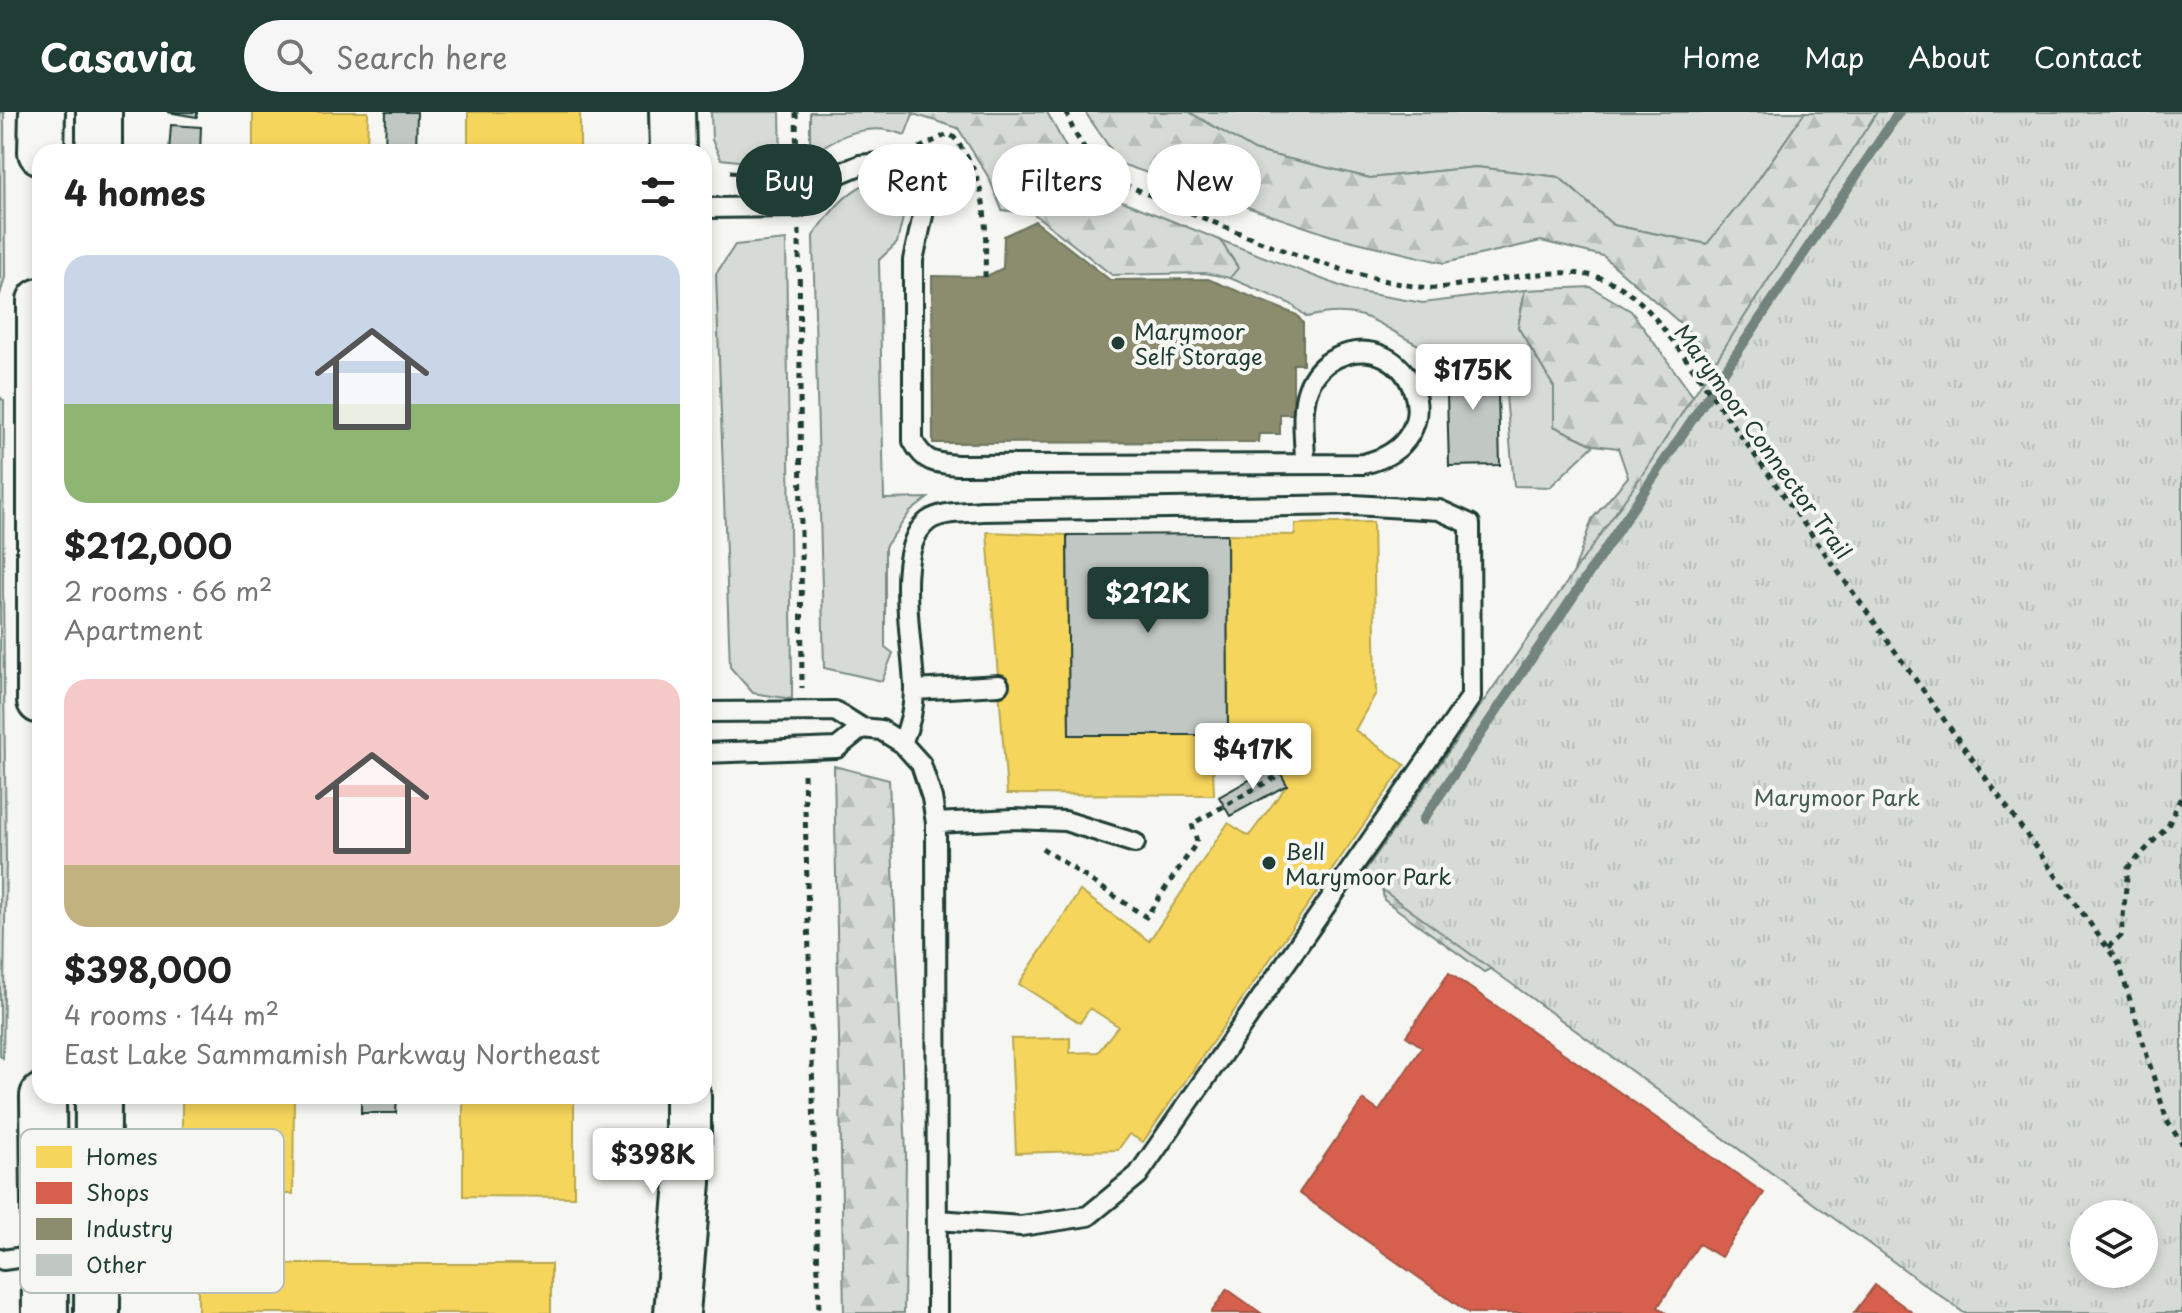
<!DOCTYPE html>
<html lang="en">
<head>
<meta charset="utf-8">
<style>
	body { margin:0; font-family:"Playpen Sans",sans-serif; background:#f6f6f6; color:#222; height:100vh; display:flex; flex-direction:column; font-size:30px; white-space:nowrap }
	* { box-sizing:border-box; margin:0 }
	p { font-size:26px; color:#767676 }
	.icon { flex:none; width:44px; height:44px; fill:none; stroke:currentColor; stroke-width:2; stroke-linecap:round; stroke-linejoin:round }
	.map { position:relative; flex:1; overflow:hidden }
	.side { position:absolute; left:32px; top:32px; width:680px; height:960px; display:flex; flex-direction:column; background:#fff; border-radius:24px; box-shadow:0 4px 12px #0003 }
	.side>* { flex:none }
	.top-card { position:absolute; left:736px; top:32px; width:760px; height:72px; display:flex; gap:16px }
	.fabs { position:absolute; left:2070px; top:1088px; display:grid; gap:16px }
	.fabs a { display:grid; place-items:center; width:88px; height:88px; border-radius:50%; background:#fff; box-shadow:0 4px 12px #0003; font-size:40px }
	.price { position:absolute; translate:-50% -68px; padding:0 18px; border-radius:8px; background:#fff; color:#222; font-size:26px; line-height:52px; filter:drop-shadow(0 2px 4px #0008) }
	.price::after { content:''; position:absolute; left:50%; top:48px; width:24px; height:18px; margin-left:-12px; background:inherit; clip-path:polygon(0 0,100% 0,50% 100%) }
	.price.on { background:#1f3d34; color:#fff }
	ul { padding:0; list-style:none }
	li { display:grid; align-content:center; gap:16px; height:424px; padding:0 32px }
	li span { display:grid; place-items:center; height:248px; border-radius:24px; color:#555 }
	li>.icon { margin-inline-start:auto }
	span .icon { width:144px; height:144px; fill:#fffc; stroke-width:1 }
	li b { font-size:34px }
	h2 { display:flex; justify-content:space-between; align-items:center; height:96px; padding:0 32px; font-size:34px }
	.chip { padding:0 28px; border-radius:36px; background:#fff; box-shadow:0 4px 12px #0003; font-size:28px; line-height:72px }
	.chip.on { background:#1f3d34; color:#fff }
	header { display:flex; align-items:center; gap:48px; box-sizing:border-box; height:112px; padding:0 40px; background:#1f3d34; color:#fff }
	header strong { font-size:38px }
	nav { display:flex; gap:44px; margin-inline-start:auto; font-size:28px }
	.search { width:560px; height:72px; background:#f6f6f6; display:flex; align-items:center; gap:20px; box-sizing:border-box; padding:0 28px; border-radius:44px; color:#767676; font-size:30px }
	.map>svg:first-child { display:block }
	.grass { fill:#d6dbd6; stroke:#7a8c85; stroke-width:2 }
	.forest { fill:url(#forest-firs); stroke:#7a8c85; stroke-width:2 }
	.park { fill:url(#park-tufts); stroke:#7a8c85; stroke-width:2; fill-rule:evenodd }
	.homes { fill:#f6d55c; stroke:#b6a750; stroke-width:2 }
	.shops { fill:#d6604d; stroke:#9f5646; stroke-width:2 }
	.industry { fill:#8c8c6e; stroke:#6b745d; stroke-width:2 }
	.lines { fill:none; stroke-linecap:round; stroke-linejoin:round }
	.stream { stroke:#72847d; stroke-width:10 }
	.building { fill:#c1c8c3; stroke:#1f3d34; stroke-width:2 }
	.lane-casing { stroke:#1f3d34; stroke-width:24 }
	.secondary-casing { stroke:#1f3d34; stroke-width:50 }
	.primary-casing { stroke:#1f3d34; stroke-width:50 }
	.path { stroke:#1f3d34; stroke-width:5; stroke-dasharray:6 6; stroke-linecap:butt }
	.lane { stroke:#f6f6f2; stroke-width:18 }
	.secondary { stroke:#f6f6f2; stroke-width:44 }
	.primary { stroke:#f6f6f2; stroke-width:44 }
	.poi-dot { fill:#1f3d34; stroke:#f6f6f2; stroke-width:3 }
	.labels { text-anchor:middle; dominant-baseline:central; stroke-width:8; stroke-linejoin:round; paint-order:stroke }
	.poi-label { font-size:22px; fill:#1f3d34; stroke:#f6f6f2; text-anchor:start }
	.street-label { font-size:22px; fill:#1f3d34; stroke:#f6f6f2 }
	.park-label { font-size:22px; fill:#445d54; stroke:#f6f6f2 }
	.key { fill:#f6f6f2; stroke:#b6beb9; stroke-width:2 }
	.key-label { font-size:22px; fill:#1f3d34 }
</style>
</head>
<body>
<header>
<strong>Casavia</strong>
<div class="search"><svg class="icon" aria-label="search" viewBox="0 0 24 24"><circle cx="10" cy="10" r="6"/><path d="M15 15l6 6"/></svg>Search here</div>
<nav><a>Home</a><a>Map</a><a>About</a><a>Contact</a></nav>
</header>
<div class="map">
<svg width="2182" height="1201" viewBox="0 0 2182 1201">
	<defs>
		<pattern id="forest-firs" width="22" height="20" patternUnits="userSpaceOnUse" patternTransform="scale(2)"><rect width="22" height="20" fill="#d6dbd6"/><path d="M5 1l3.5 6h-7zM16 11l3.5 6h-7z" fill="#b7bdb8"/></pattern>
		<pattern id="park-tufts" width="24" height="20" patternUnits="userSpaceOnUse" patternTransform="scale(2)"><rect width="24" height="20" fill="#d6dbd6"/><path d="M3 7l-1-3M5 7V3M7 7l1-3M15 17l-1-3M17 17v-4M19 17l1-3" fill="none" stroke="#b7bdb8"/></pattern>
	</defs>
	<rect width="100%" height="100%" fill="#f6f6f2"/>
	<filter id="ink" filterUnits="userSpaceOnUse"><feTurbulence type="fractalNoise" baseFrequency=".0125" numOctaves="2"/><feDisplacementMap in="SourceGraphic" scale="16" xChannelSelector="R" yChannelSelector="G"/><feConvolveMatrix kernelMatrix="1 2 1 2 8 2 1 2 1" color-interpolation-filters="sRGB"/></filter>
	<g filter="url(#ink)">
		<path class="grass" d="M711 0H780L781 54 721 47 712 28Z
			M810 0H912L913 2 905 23C869 9 841 22 810 43Z
			M1189 0H1805L1751 78 1708 132 1613 113 1559 65 1476 55 1370 66 1256 39Z
			M866 72 889 76 905 97 897 131 879 148 884 387 928 386 910 400 885 435V535L893 541 882 569 824 556 813 124C828 104 843 82 866 72Z
			M786 128 792 563V587L753 581 730 555 716 162 735 133Z
			M1220 128 1353 179 1423 191 1525 178 1518 215 1554 275V314L1594 333 1550 375 1514 374 1502 238C1485 239 1449 245 1434 240 1382 220 1370 189 1307 205L1291 192 1230 166 1238 155Z"/>
		<path class="forest" d="M0 0H4L5 165 0 183Z
			M912 0H1047L1071 45 1107 83 1220 128 1238 156 1230 166 1205 161 1112 163 1034 102 1002 98 989 66 958 16 913 2Z
			M1085 0H1189L1256 39 1370 66 1476 55 1559 65 1613 113 1707 132 1751 78 1805 0H2040L1764 299 1679 210 1603 144 1541 129 1444 151 1332 124 1121 52Z
			M1591 175 1631 199 1738 346 1510 848 1484 860 1384 788 1379 755 1569 474 1592 407 1628 365 1618 336 1594 333 1554 314V275L1518 215 1525 178Z
			M0 285 4 289 3 475 6 746 3 946 0 944Z
			M834 654 889 668 906 1042 904 1201H844Z"/>
		<path class="park" d="M1877 0H2182V1201H1964L1362 763 1642 363ZM2084 1102H2144V1162H2084Z"/>
		<path class="homes" d="M253 0H368L367 40H253Z
			M468 0H580V40H468Z
			M1373 410 1376 581 1355 618 1405 653 1143 1030 1129 1022 1118 1038 1016 1041 1011 927 1070 926V941L1098 940 1118 914 1090 896 1080 911 1019 872 1080 779 1149 829 1228 711 1249 724 1287 673 1276 653 1213 655 1214 683 1007 682 987 420 1067 423 1069 623H1228L1227 422 1295 423V412Z
			M182 984H294L293 1082H182Z
			M463 984H574V1085L463 1084Z
			M198 1152H551V1201H198Z"/>
		<path class="shops" d="M1449 861 1764 1081 1721 1145 1699 1132 1658 1195 1666 1201H1469L1299 1081 1363 988 1379 999 1422 935 1406 924Z
			M1875 1173 1913 1201H1854Z
			M1227 1177 1261 1201H1211Z"/>
		<path class="industry" d="M1035 109 1110 168 1208 167 1297 203 1303 211V252H1293V302H1280V322H1259L1258 330 933 331 932 164 985 165 1003 156 1004 124Z"/>
		<g class="lines">
			<path class="stream" d="M1423 708 1899 0"/>
		</g>
		<path class="building" d="M167 0H197V5Z
			M386 0H417L416 40H385Z
			M171 13 201 15 200 40H169Z
			M1497 246 1500 353 1449 354 1446 247Z
			M1227 422 1228 623H1069L1067 423Z
			M1276 653 1287 673 1230 704 1219 685Z
			M361 984H397L396 1001H361Z"/>
		<g class="lines">
			<defs>
				<path id="lane" d="M704 96 798 95 813 90 836 63 860 53 889 50 913 62 928 81 913 148V329C924 350 934 351 957 353L1363 352C1461 330 1408 211 1336 246 1323 252 1313 263 1308 277 1300 299 1305 329 1305 352
					M914 578 999 573
					M704 600 835 599 862 616 881 618 902 631 921 652 932 686 936 711 937 1201
					M902 631C910 613 914 597 914 577 914 535 891 437 928 409 941 399 966 401 982 399L1354 393 1439 398 1470 412 1471 585 1138 1063 1088 1104 1021 1114 938 1108
					M704 641 837 636 862 616
					M936 711 1013 707 1065 709 1135 731
					M0 1146 3 1148 45 1142 97 1139"/>
				<path id="secondary" d="M672 0 673 40
					M677 1201 688 1070V984"/>
				<path id="primary" d="M99 0V40
					M41 40 42 0
					M40 189V589
					M43 984 45 1201
					M97 1201 98 984"/>
			</defs>
			<use href="#lane" class="lane-casing"/>
			<use href="#secondary" class="secondary-casing"/>
			<use href="#primary" class="primary-casing"/>
			<path class="path" d="M796 0 797 68
				M1067 0C1072 24 1092 46 1107 65 1204 105 1324 164 1428 176 1439 177 1452 174 1464 172 1503 168 1559 154 1597 165 1636 175 1658 210 1681 240L2119 852 2167 1009 2182 1032
				M919 36 948 22C956 25 959 32 964 40 989 78 986 121 985 165
				M730 60 779 64 798 61
				M799 118 802 576
				M804 662 819 1201
				M1042 736 1146 805 1197 730 1192 712 1281 662
				M2108 835 2121 824 2128 756 2168 714 2182 683"/>
			<use href="#lane" class="lane"/>
			<use href="#secondary" class="secondary"/>
			<use href="#primary" class="primary"/>
		</g>
	</g>
	<g class="poi-dot">
		<circle cx="1118" cy="231" r="8"/>
		<circle cx="1269" cy="751" r="8"/>
	</g>
	<g class="labels">
		<g class="poi-label">
			<text x="1134" y="218">Marymoor<tspan x="1134" dy="25">Self Storage</tspan></text>
			<text x="1285" y="738">Bell<tspan x="1285" dy="25">Marymoor Park</tspan></text>
		</g>
		<g class="street-label">
			<text transform="translate(1764 329) rotate(54)">Marymoor Connector Trail</text>
		</g>
		<g class="park-label">
			<text x="1837" y="684">Marymoor Park</text>
		</g>
	</g>
	<rect x="20" y="1017" width="264" height="164" rx="12" class="key"/>
	<rect x="36" y="1034" width="36" height="22" fill="#f6d55c"/>
	<rect x="36" y="1070" width="36" height="22" fill="#d6604d"/>
	<rect x="36" y="1106" width="36" height="22" fill="#8c8c6e"/>
	<rect x="36" y="1142" width="36" height="22" fill="#c1c8c3"/>
	<g class="key-label">
		<text x="86" y="1053">Homes</text>
		<text x="86" y="1089">Shops</text>
		<text x="86" y="1125">Industry</text>
		<text x="86" y="1161">Other</text>
	</g>
</svg>
<div class="fabs">
<a><svg class="icon" aria-label="layers" viewBox="0 0 24 24"><path d="M12 4l9 5-9 5-9-5zM3 14l9 5 9-5"/></svg></a>
</div>
<b class="price" style="left:1473px;top:300px">$175K</b>
<b class="price on" style="left:1148px;top:523px">$212K</b>
<b class="price" style="left:1253px;top:679px">$417K</b>
<b class="price" style="left:653px;top:1084px">$398K</b>
<div class="top-card">
<a class="chip on">Buy</a>
<a class="chip">Rent</a>
<a class="chip">Filters</a>
<a class="chip">New</a>
</div>
<section class="side">
<h2>4 homes<svg class="icon" aria-label="filters" viewBox="0 0 24 24"><path d="M4 7h16M4 17h16"/><circle cx="9" cy="7" r="2"/><circle cx="15" cy="17" r="2"/></svg></h2>
<ul>
<li><span style="background:linear-gradient(#c9d6e8 60%,#8fb573 0)"><svg class="icon" aria-label="home" viewBox="0 0 24 24"><path d="M3 11l9-7 9 7M6 9v11h12V9"/></svg></span><div><b>$212,000</b><p>2 rooms · 66 m²</p><p>Apartment</p></div></li>
<li><span style="background:linear-gradient(#f6c9c9 75%,#c2b280 0)"><svg class="icon" aria-label="home" viewBox="0 0 24 24"><path d="M3 11l9-7 9 7M6 9v11h12V9"/></svg></span><div><b>$398,000</b><p>4 rooms · 144 m²</p><p>East Lake Sammamish Parkway Northeast</p></div></li>
</ul>
</section>
</div>
</body>
</html>
